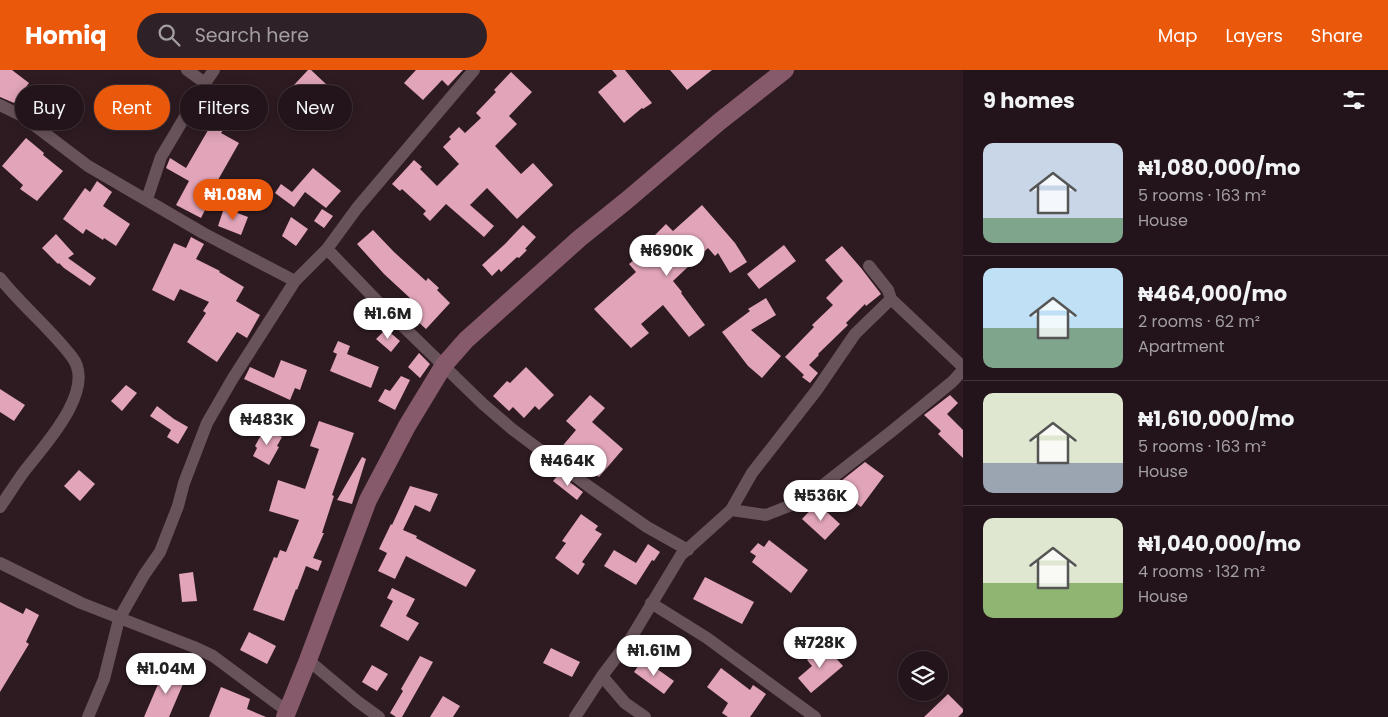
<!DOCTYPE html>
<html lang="en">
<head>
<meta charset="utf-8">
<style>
	body { margin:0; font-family:Poppins,sans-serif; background:#2e2127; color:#f1f3f6; height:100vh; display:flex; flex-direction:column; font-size:19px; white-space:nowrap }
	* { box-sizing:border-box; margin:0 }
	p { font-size:16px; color:#a29ea2 }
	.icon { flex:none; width:28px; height:28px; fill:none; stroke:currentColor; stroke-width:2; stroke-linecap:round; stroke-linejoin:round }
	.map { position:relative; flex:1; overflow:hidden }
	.side { display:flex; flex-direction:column; background:#22141a; width:425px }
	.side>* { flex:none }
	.hud { position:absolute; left:15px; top:15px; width:475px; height:45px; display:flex; gap:10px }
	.tools { position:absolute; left:898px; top:581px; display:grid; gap:10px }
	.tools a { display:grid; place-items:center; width:50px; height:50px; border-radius:50%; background:#22141a; box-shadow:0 2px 12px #0003,0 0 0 1px #3f3339; font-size:25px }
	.price { position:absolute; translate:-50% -42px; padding:0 11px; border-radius:18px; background:#fff; color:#222; font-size:16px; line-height:32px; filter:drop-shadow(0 1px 2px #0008) }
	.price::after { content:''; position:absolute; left:50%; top:30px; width:15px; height:11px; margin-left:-8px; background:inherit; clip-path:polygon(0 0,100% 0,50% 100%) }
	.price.selected { background:#ea580c; color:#fff }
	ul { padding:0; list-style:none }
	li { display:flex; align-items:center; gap:15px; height:125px; padding:0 20px }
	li+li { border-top:1px solid #3f3339 }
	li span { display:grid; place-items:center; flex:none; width:140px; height:100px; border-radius:10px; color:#555 }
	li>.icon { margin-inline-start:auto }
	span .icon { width:60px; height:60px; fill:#fffc; stroke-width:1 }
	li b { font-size:21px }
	h2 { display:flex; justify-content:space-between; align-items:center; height:60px; padding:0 20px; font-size:21px }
	.pill { padding:0 18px; border-radius:22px; background:#22141a; box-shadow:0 2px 12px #0003,0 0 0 1px #3f3339; font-size:18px; line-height:45px }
	.pill.selected { background:#ea580c; color:#fff }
	header { display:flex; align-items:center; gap:30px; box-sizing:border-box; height:70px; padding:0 25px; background:#ea580c; color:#fff }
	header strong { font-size:24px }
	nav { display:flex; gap:28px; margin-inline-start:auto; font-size:18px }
	.search { width:350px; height:45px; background:#2e2127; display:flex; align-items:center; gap:12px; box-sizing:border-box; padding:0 18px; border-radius:28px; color:#a29ea2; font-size:19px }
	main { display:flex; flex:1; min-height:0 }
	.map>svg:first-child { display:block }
	.building { fill:#e1a4b8 }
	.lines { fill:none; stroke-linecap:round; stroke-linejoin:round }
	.street { stroke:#69535a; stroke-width:12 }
	.secondary { stroke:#865a6a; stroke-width:18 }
</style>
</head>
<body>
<header>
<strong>Homiq</strong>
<div class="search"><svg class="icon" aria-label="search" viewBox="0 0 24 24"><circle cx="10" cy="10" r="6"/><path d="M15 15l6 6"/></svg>Search here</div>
<nav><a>Map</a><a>Layers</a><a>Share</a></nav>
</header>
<main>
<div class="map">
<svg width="963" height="647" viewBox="0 0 963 647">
	<rect width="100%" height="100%" fill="#2e1b22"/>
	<path class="building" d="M0 0H12L29 13 14 33 0 27Z
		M308 0H311L327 15 296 47 279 31Z
		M416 0H463L448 16 442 10 423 30 404 13Z
		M612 0H625L652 33 643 39 642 38 624 53 598 22 617 6Z
		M670 0H712L687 20Z
		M511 2 532 22 509 46 517 54 495 76 521 104 533 93 553 115 517 149 487 118 470 135 494 156 484 167 446 134 430 151 423 144 426 141 402 119 400 121 392 114 414 90 422 97 420 99 437 116 459 94 443 77 451 69 449 67 459 57 465 63 481 48 476 43 496 22 494 20Z
		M227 28 239 36 221 63 239 73 206 131 209 132 201 148 176 135 189 111 166 98 170 88 186 98 218 43 217 42Z
		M26 68 44 83 43 85 63 101 37 131 20 119 23 115 2 96Z
		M313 98 341 121 326 138 305 122 294 137 275 123 281 114 292 122Z
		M97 111 112 122 103 136 130 154 116 176 104 168 103 170 86 159 83 164 63 149 85 118 90 122Z
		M702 135 735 173 747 192 730 203 718 183 715 186 708 178 673 211 682 222 681 223 705 255 689 267 663 235 641 254 649 263 631 278 594 239 636 202 629 194 635 189 633 187 652 172 650 170 666 154 673 161Z
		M224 138 248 147 241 165 218 156Z
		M322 139 333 146 324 158 314 151Z
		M291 147 308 159 296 176 282 166Z
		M523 155 536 167 525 179 527 180 519 188 517 187 501 202 499 199 492 206 482 195 505 174Z
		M373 160 394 182 426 211 428 208 439 218 437 220 450 233 426 259 402 237 410 228 384 204 357 174Z
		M56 164 74 184 68 188 96 208 90 216 64 198 59 193 58 194 42 178Z
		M191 167 204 174 196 189 220 201 219 202 244 217 236 231 260 245 247 268 237 262 217 292 187 272 206 243 203 241 209 232 180 219 174 231 152 220 174 173 186 178Z
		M784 175 796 191 759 219 747 204Z
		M842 176 861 198 881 224 866 236 865 234 846 253 848 255 818 284 819 285 809 295 818 303 810 313 802 307 804 305 785 287 814 257 812 255 833 235 826 228 843 211 825 190Z
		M766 228 776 245 751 260 781 286 762 308 748 296 722 262 750 241 748 239Z
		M386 259 400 271 391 282 376 269Z
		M338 271 350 276 347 284 379 297 371 318 330 301 337 284 333 282Z
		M419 283 430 294 420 308 408 297Z
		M281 290 307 300 300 320 295 318 290 330 244 309 250 297 274 308Z
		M526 297 554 325 539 340 535 336 524 348 513 337 509 341 493 326 507 311 510 313Z
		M401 306 410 310 395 340 378 331 385 319 390 321Z
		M126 315 137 323 122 341 111 331Z
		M0 319 25 335 14 351 0 342Z
		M590 325 605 338 592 352 623 379 599 407 590 400 586 404 569 391 570 390 559 380 576 360 566 351Z
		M950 325 958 333 947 344 963 360V388L938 364 941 361 924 345Z
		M157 336 174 349 188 357 178 374 167 367 171 360 150 346Z
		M319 351 354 363 332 425 334 426 322 463H324L313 488 322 491 318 501 306 496 297 520 296 519 284 551 253 540 274 487 277 488 280 480 286 482 299 450 269 441 278 410 305 419 319 379 310 376Z
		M265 358 282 367 277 376 279 377 269 395 253 386 257 378 255 376Z
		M362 387 366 389 352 434 337 430Z
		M865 392 884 406 861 437 839 421 844 413 841 411Z
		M79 400 95 414 80 431 64 416Z
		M559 404 583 422 577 430 553 411Z
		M410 416 438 424 430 442 415 435 403 460 417 466 416 468 476 500 466 517 406 486 395 509 378 501 387 483 379 479 391 454 392 455Z
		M817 433 840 454 825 470 802 449Z
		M581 444 598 456 595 460 602 464 582 492 585 494 578 505 555 488 566 473 562 471Z
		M769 470 808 500 791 523 752 492 756 486 750 482 758 473 764 477Z
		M648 474 660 482 654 491 652 490 636 515 604 496 614 480 636 493Z
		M193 502 197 531 182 532 179 504Z
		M705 507 754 532 742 554 693 529Z
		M392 518 415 529 406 546 419 553 408 571 380 556 393 531 387 528Z
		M0 532 23 544 26 538 39 545 26 572 29 574 0 622Z
		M249 562 276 576 267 594 240 580Z
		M824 575 843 596 811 623 798 608 812 596 807 590Z
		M551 578 580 592 572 607 543 593Z
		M420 586 433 592 402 647H396L390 643 403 621 401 619Z
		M643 589 674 611 664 624 634 602Z
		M372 595 388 604 377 621 362 612Z
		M165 598 186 607 169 647H144Z
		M721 598 750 620 753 615 766 624 750 647H728L722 643 728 633 707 617Z
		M221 617 250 629 247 639 266 647H209Z
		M948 624 963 639V642L958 647H924Z
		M443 626 460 636 453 647H430Z"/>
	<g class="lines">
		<path class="street" d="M187 0 205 13
			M0 35 22 46 88 96 203 163 295 211
			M147 129 161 87 205 13 214 0
			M327 179 381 235 483 334 512 359 591 418 647 457 688 480
			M869 196 888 220 891 229 963 297
			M0 208C22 236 50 258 72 287 97 319 45 375 26 399 17 411 9 424 0 437
			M731 440 766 445 799 432 818 419 892 361 952 312 963 300
			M0 493 81 533 194 577 213 586 287 641
			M651 533 707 568 815 647
			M308 590 357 631 379 647
			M602 606 625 633 645 647
			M88 647 104 609 119 549 144 505 160 482 178 436 184 413 207 353 233 308 295 211 327 179 357 138 474 0
			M575 647 602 606 631 568 681 485 731 440 752 403 816 321 855 264 891 229"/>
		<path class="secondary" d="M285 647 308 590 368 430 407 356 444 295 466 270 580 168 626 131 719 52 785 0"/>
	</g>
</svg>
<div class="tools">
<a><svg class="icon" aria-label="layers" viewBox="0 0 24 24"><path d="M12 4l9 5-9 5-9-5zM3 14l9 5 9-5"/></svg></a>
</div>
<b class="price selected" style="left:233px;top:151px">₦1.08M</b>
<b class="price" style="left:667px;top:207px">₦690K</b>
<b class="price" style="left:388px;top:270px">₦1.6M</b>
<b class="price" style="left:267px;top:376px">₦483K</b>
<b class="price" style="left:568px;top:417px">₦464K</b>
<b class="price" style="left:821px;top:452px">₦536K</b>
<b class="price" style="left:820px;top:599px">₦728K</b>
<b class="price" style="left:654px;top:607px">₦1.61M</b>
<b class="price" style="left:166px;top:625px">₦1.04M</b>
<div class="hud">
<a class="pill">Buy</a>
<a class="pill selected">Rent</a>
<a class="pill">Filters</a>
<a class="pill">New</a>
</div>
</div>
<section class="side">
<h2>9 homes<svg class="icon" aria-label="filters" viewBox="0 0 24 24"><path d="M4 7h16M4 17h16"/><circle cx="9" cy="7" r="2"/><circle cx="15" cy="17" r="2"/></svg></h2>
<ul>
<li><span style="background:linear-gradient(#c9d6e8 75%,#7fa58c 0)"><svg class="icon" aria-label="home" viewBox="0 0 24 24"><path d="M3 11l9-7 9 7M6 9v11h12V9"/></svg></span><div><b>₦1,080,000/mo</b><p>5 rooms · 163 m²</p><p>House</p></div></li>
<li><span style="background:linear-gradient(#bfe0f5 60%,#7fa58c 0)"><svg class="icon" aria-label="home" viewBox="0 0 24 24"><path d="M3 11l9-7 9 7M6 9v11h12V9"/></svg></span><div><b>₦464,000/mo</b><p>2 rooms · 62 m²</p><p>Apartment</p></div></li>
<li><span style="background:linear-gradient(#dfe7d0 70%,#9aa5b1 0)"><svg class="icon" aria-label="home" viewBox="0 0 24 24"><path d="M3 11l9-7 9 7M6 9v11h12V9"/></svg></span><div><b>₦1,610,000/mo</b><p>5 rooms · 163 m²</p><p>House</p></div></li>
<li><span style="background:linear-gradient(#dfe7d0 65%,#8fb573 0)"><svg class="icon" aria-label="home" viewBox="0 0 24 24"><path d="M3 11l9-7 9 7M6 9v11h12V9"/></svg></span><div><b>₦1,040,000/mo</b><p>4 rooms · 132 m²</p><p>House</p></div></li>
</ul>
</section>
</main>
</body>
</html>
